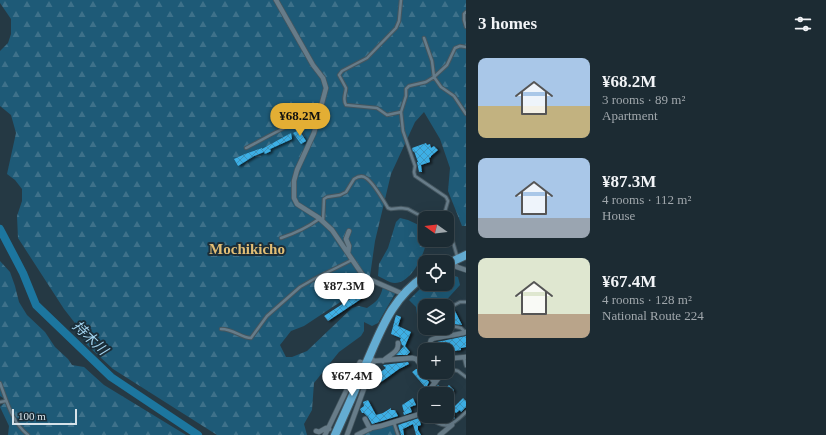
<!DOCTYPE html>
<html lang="en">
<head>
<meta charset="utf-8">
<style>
	body { margin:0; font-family:"Times New Roman","Noto Sans JP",serif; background:#25333b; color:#f1f3f6; height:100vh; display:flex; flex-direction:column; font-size:15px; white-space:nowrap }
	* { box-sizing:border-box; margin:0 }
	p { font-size:13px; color:#a0a7ac }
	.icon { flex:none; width:22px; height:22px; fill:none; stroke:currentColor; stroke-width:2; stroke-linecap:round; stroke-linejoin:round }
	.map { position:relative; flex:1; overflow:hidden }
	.details { display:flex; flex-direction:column; background:#1c2b33; width:360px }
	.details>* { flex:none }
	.needle { width:26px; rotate:284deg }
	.tools { position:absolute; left:418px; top:211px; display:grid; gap:8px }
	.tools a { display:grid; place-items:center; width:36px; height:36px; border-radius:8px; background:#1c2b33; box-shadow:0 4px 16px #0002,0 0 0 1px #3a474e; font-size:20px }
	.scale { position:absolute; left:12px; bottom:10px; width:65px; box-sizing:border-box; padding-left:4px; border:2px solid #d6e2e9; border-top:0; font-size:11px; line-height:14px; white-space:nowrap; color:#d6e2e9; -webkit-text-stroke:3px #1b2e39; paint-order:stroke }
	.price { position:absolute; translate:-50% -34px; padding:0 9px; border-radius:14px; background:#fff; color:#222; font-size:13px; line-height:26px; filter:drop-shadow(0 1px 2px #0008) }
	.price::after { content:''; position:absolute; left:50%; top:24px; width:12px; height:9px; margin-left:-6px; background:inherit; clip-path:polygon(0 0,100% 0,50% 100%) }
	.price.on { background:#e3ae34; color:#111 }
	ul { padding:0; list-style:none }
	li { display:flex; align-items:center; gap:12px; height:100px; padding:0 12px }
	li span { display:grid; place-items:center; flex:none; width:112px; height:80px; border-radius:8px; color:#555 }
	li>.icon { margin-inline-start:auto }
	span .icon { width:48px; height:48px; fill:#fffc; stroke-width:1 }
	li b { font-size:17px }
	h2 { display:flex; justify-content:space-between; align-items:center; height:48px; padding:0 12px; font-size:17px }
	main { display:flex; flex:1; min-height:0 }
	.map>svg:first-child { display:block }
	.forest { fill:url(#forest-firs) }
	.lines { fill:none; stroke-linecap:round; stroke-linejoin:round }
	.river { stroke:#1c769f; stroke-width:8 }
	.building { fill:url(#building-cross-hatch); filter:url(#shadow) }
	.service-casing { stroke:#45565f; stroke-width:4.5 }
	.minor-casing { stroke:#45565f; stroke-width:6 }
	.trunk-casing { stroke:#45565f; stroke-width:10 }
	.service { stroke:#677c89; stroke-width:2.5 }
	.minor { stroke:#677c89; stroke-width:4.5 }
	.trunk { stroke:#64acd2; stroke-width:8 }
	.labels { text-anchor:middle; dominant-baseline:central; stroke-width:4; stroke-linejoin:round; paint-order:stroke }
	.water-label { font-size:14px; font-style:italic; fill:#a3d3ee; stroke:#1b2e39 }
	.quarter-label { font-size:15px; font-weight:bold; fill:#e2be75; stroke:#1b2e39 }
</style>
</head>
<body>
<main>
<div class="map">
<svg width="466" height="435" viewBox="0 0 466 435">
	<defs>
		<pattern id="forest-firs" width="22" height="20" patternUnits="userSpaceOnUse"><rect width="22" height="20" fill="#1e5a77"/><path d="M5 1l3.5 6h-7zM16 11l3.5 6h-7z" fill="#3e718a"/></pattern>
		<pattern id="building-cross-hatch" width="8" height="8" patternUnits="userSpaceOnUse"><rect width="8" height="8" fill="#3cafe5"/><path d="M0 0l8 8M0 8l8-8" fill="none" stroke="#3d94bd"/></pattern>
		<filter id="shadow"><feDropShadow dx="2.5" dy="1.5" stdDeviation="1" flood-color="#0009"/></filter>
	</defs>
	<rect width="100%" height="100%" fill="#253944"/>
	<path class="forest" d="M0 0H466V226H462L448 191 450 168 440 139 424 112 415 122 391 174 375 241 369 283 304 326 291 331 280 345 286 357H292L307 351 352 308 359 306 367 308C377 301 380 299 383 287L396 292 378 323 372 326 364 322V331L361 336 339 352 314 383 312 410 304 424 307 435H217L113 369 86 344 78 327 64 309 18 238 17 216 22 201V189L15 180 7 174 16 133 11 115 0 106V51L8 43 11 34V19L0 3Z
		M400 218 408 220 423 227 425 229C425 235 427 241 425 247 422 259 410 283 395 283 389 283 383 278 378 276L379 264 388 248 396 222Z
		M0 261 10 272 15 286 19 302 27 315 45 332 55 347 68 359 72 365 84 367 104 385 186 435H8L9 426 0 407 4 403 3 398 0 396Z
		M447 275 458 277 460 285 441 306H425V328H430L426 332 419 329 416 307 409 300 425 284H447Z
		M393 424 397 435H361L372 429Z"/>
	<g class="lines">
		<path class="river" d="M0 229 23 273 36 305 111 377 198 435"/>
	</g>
	<path class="building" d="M299 130 306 141 301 144 293 133Z
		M291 133 292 139 270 149 271 151 265 154 264 152 254 156 238 166 234 159 245 154 262 148V149Z
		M426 143 427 145 430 144 431 148 434 146 438 150 431 156V157L429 158 430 162 421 165 422 172H419L417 162H418L414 151 413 152 412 148Z
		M361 292 364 297 328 321 324 316Z
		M454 309 462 325 454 324 451 316H447V312Z
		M396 315 401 317 398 326 411 332 405 346 410 352 407 355H396L404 346 402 345 400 340 401 338 391 334Z
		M466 336V347L461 348V350L454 351V349L445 350V348H441L440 343H436V342H437Z
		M408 362 409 364 399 369 381 382 380 381 376 384 372 378 386 368 383 365Z
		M416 369H418L429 382 426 388 412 372Z
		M438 385 444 390 449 385 454 390 447 400V394H436L433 391Z
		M413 398 416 405 410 407 412 412 404 415 403 412H404L402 405Z
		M463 398 466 401V407L461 412 460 410 456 413 452 409Z
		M368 400 376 415 383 413 391 408V410H395L398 416 372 424 368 417 364 413H362L360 409 364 406 363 402Z
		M451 408 455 415 453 416 455 418 448 422 441 416H447V411Z
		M419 418 421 425 418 426V430L421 435H416L413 424 403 429 404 435H401L398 425Z"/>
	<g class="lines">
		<defs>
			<path id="service" d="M401 0 399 21 396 28 367 58 342 71 339 75 346 88C346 94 342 99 346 105L377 108 387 115 401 112 403 131 415 166 414 172 415 176 446 197 448 201 444 215
				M466 12 464 14V20L466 27
				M424 38 432 61 434 77 447 65 455 48 460 46 466 47
				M401 112 406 96V89L409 86 426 82 434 77 441 87 454 96 466 114
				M246 148C262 140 302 116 319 116
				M323 221 324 199 327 197 340 195 346 192 354 179C357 177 362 175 366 178 374 183 383 200 388 208L391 209 401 208 408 209 419 215H444L445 218
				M447 221 457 256
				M281 238C293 234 308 227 319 219
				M447 309 460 302H466
				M449 318 452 326 461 328 465 332
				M221 329C234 329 241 338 251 338L267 316 300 287 314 279 352 260
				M464 358 466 366
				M447 368 458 371 466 377
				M0 383C7 402 12 422 28 435
				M0 402 6 401
				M427 416C445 431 451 427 466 412
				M394 423 398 435"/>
			<path id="minor" d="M276 0 313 65 323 78 326 88 314 133 297 170 294 181V198L297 204 319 218 332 230 364 277 403 294
				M348 253 349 246 346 239 349 231
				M452 261 457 267 466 270
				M432 350C431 347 429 344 431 340 433 337 459 335 466 332
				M447 356 455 358 466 357
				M374 361 412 358 416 359 425 370
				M383 361C390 354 399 353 398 343
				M427 372 435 383
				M426 394 441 375 442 372
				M365 419 370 429
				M316 431 319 432 326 428 329 429
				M325 435 360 362 366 364
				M347 435 374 361 369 356
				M357 435 371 428 381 426 423 413 425 395
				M440 435 452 425"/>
			<path id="trunk" d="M447 264 466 255
				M335 435C346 411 356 388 366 364 381 330 392 297 425 276"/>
		</defs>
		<use href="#service" class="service-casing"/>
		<use href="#minor" class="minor-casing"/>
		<use href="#trunk" class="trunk-casing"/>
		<use href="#service" class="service"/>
		<use href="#minor" class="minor"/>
		<use href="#trunk" class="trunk"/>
	</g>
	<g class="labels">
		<g class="water-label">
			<text transform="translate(90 338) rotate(44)">持木川</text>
		</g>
		<g class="quarter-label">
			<text x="247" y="249">Mochikicho</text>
		</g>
	</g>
</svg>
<div class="tools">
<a><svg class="needle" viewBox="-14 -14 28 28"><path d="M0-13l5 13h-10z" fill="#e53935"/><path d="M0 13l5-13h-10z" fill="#a0a7ac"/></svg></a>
<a><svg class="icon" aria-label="locate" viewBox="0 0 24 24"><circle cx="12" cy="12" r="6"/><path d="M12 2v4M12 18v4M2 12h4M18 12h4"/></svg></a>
<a><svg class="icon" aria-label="layers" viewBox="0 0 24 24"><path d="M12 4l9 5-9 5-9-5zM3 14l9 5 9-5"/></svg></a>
<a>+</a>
<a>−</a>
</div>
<div class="scale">100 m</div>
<b class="price on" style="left:300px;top:137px">¥68.2M</b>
<b class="price" style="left:344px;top:307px">¥87.3M</b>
<b class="price" style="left:352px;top:397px">¥67.4M</b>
</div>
<section class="details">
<h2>3 homes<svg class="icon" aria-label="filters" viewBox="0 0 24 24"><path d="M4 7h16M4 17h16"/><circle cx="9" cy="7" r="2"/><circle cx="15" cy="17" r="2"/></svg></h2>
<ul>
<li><span style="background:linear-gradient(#a9c7e8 60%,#c2b280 0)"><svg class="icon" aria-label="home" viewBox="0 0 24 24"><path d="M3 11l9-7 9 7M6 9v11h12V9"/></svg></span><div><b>¥68.2M</b><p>3 rooms · 89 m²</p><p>Apartment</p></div></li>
<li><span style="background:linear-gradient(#a9c7e8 75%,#9aa5b1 0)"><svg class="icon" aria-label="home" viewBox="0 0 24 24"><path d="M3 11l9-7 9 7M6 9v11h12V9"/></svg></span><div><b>¥87.3M</b><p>4 rooms · 112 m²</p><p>House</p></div></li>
<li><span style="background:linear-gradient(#dfe7d0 70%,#b9a48a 0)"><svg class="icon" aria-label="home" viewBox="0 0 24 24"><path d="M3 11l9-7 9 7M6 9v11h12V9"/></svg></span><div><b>¥67.4M</b><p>4 rooms · 128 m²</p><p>National Route 224</p></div></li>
</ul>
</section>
</main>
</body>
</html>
